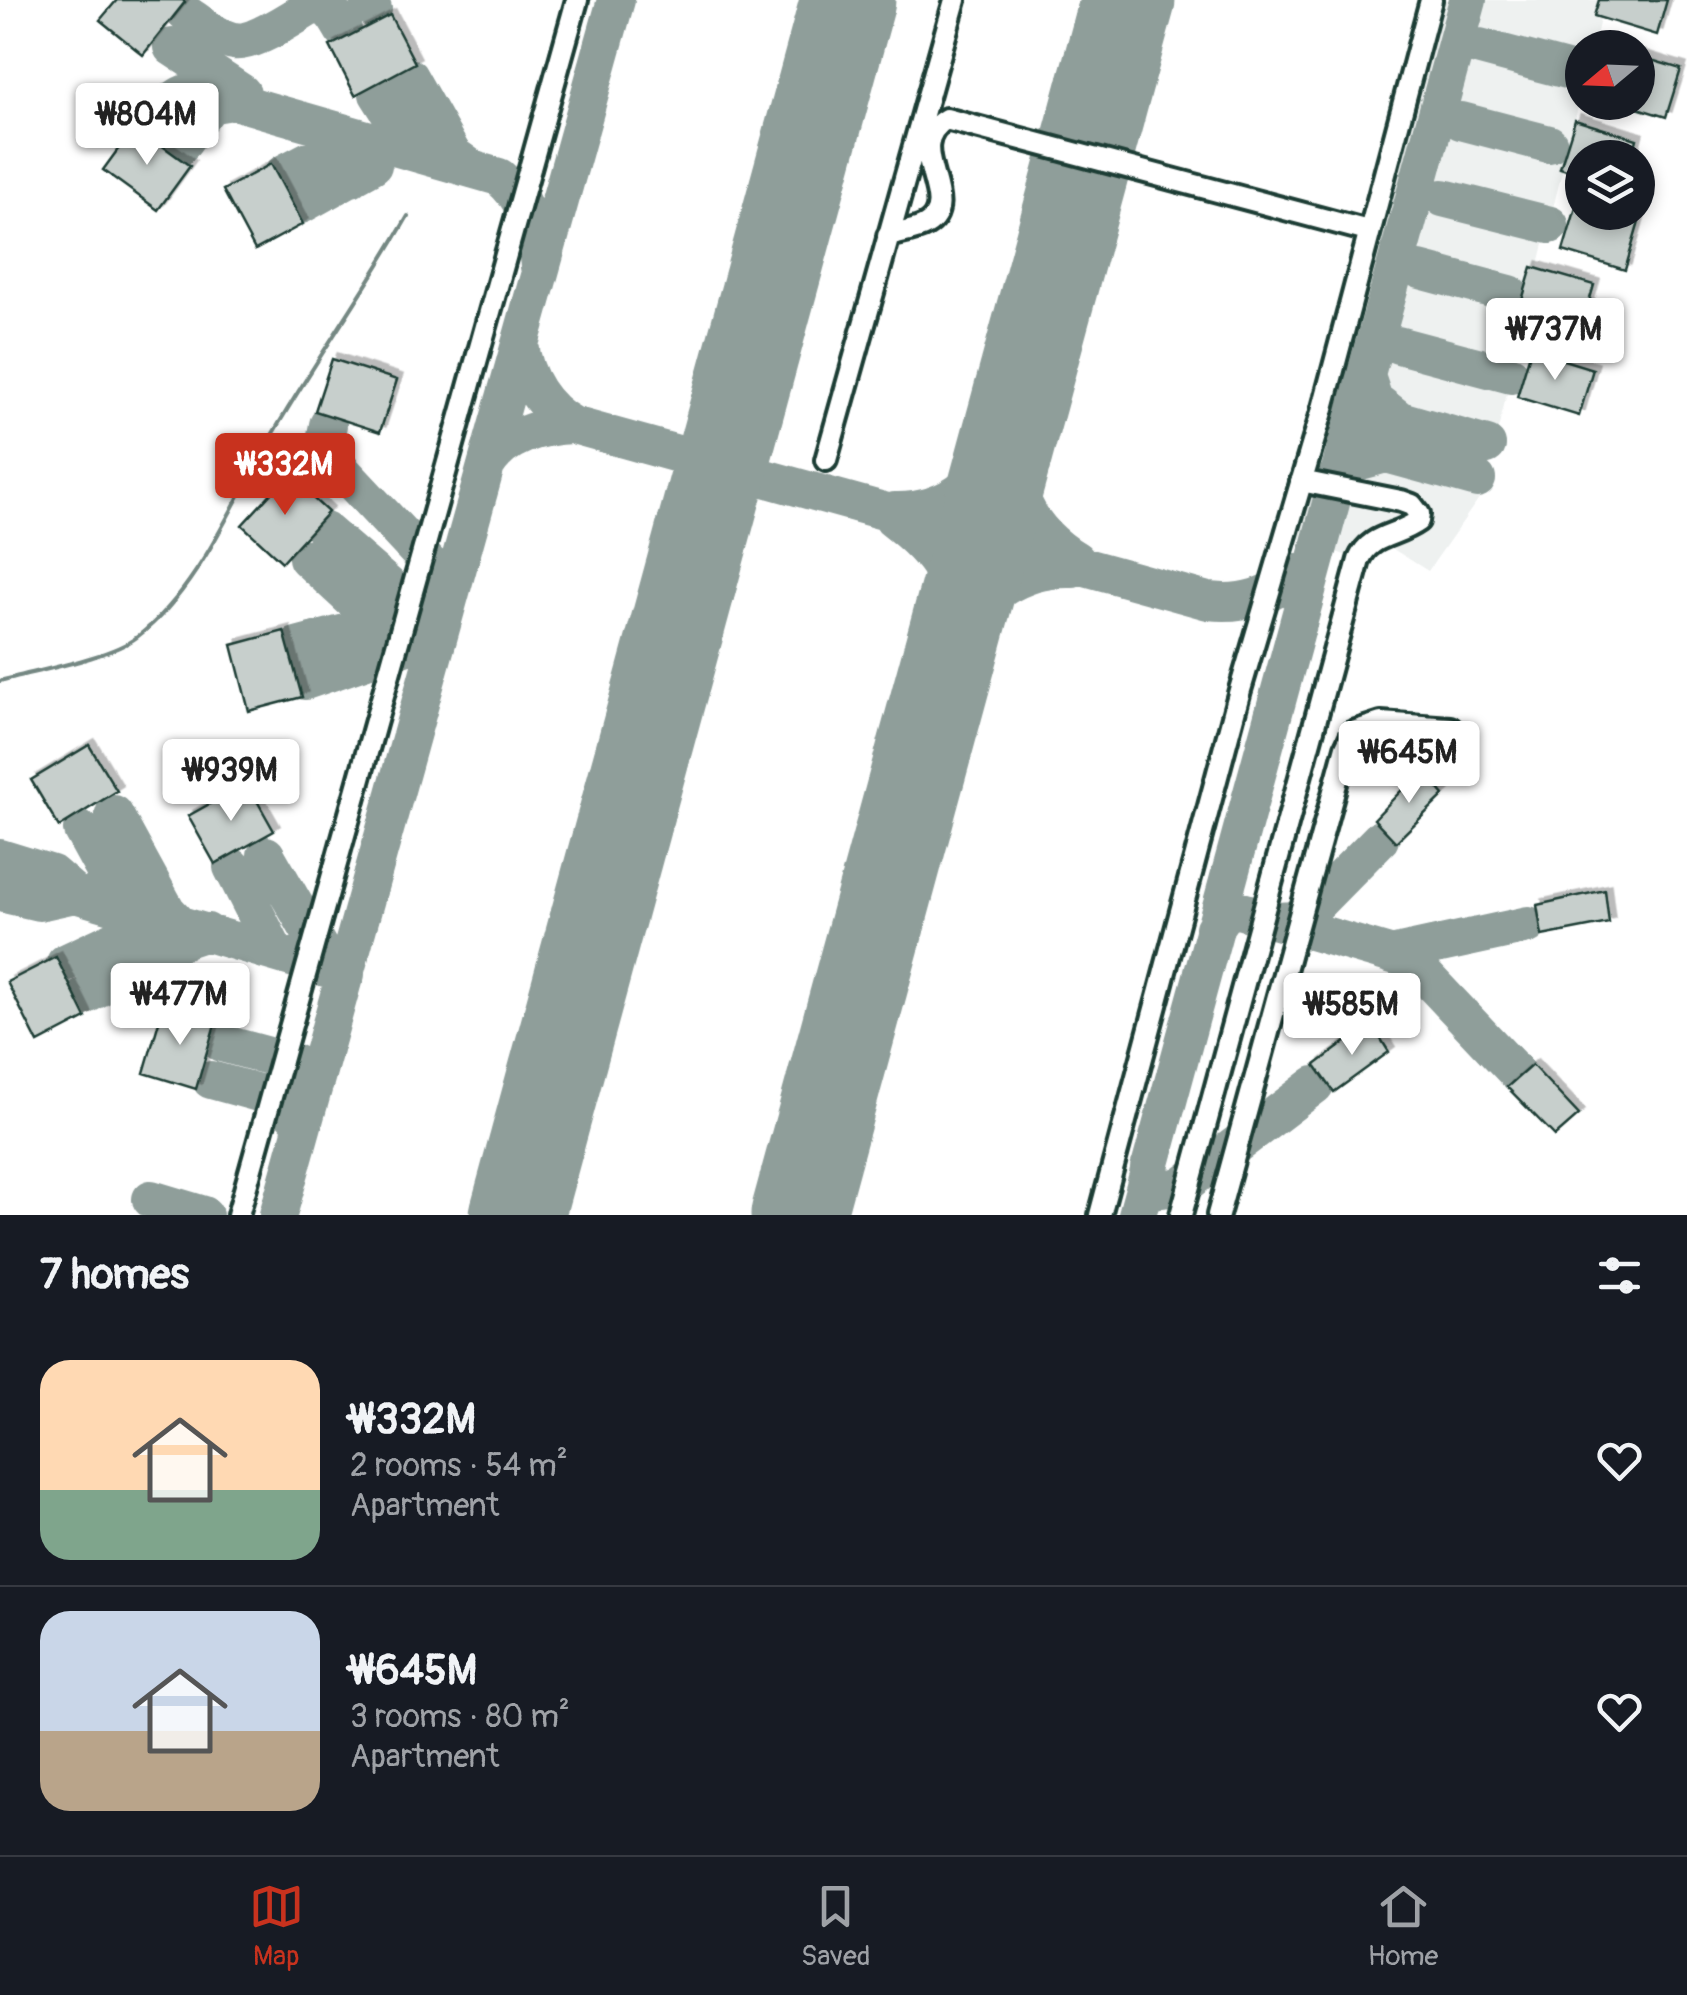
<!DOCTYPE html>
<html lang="en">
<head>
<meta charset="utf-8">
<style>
	body { margin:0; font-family:Pangolin,sans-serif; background:#20242c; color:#f1f3f6; height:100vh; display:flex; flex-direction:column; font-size:38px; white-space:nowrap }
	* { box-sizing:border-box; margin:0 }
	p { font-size:32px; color:#9ea1a6 }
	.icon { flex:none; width:55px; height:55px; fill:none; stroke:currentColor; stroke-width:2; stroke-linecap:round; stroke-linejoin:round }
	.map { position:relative; height:1215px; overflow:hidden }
	.details { display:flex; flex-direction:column; background:#171b24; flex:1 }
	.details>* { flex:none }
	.needle { width:65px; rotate:251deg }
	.tools { position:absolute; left:1565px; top:30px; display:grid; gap:20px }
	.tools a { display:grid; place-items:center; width:90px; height:90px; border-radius:50%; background:#171b24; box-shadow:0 5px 15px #0003; font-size:50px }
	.price { position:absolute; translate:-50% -85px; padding:0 22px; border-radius:10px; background:#fff; color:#222; font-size:32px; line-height:65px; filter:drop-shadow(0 2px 5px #0008) }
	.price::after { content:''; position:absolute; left:50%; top:60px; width:30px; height:22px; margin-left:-15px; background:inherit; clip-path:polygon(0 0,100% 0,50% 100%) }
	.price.current { background:#c8321e; color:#fff }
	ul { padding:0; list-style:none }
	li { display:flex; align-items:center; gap:30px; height:250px; padding:0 40px }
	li+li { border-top:2px solid #363941 }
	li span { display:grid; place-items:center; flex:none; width:280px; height:200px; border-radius:30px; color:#555 }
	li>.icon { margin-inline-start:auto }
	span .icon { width:120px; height:120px; fill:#fffc; stroke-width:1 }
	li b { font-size:42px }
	h2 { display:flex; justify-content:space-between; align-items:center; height:120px; padding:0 40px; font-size:42px }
	.tab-bar { display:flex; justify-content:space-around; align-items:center; height:140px; border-top:2px solid #363941; background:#171b24; font-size:28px; color:#9ea1a6 }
	.tab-bar a { display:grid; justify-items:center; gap:5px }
	.tab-bar .current { color:#c8321e }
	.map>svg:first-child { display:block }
	.built { fill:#eef1f0 }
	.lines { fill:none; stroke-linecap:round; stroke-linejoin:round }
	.stream { stroke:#758883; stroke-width:4 }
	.taxiway { stroke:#8f9e9a; stroke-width:38 }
	.runway { stroke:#8f9e9a; stroke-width:95 }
	.building { fill:#c7cfcc; stroke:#1f3d34; stroke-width:2.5; filter:url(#shadow) }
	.minor-casing { stroke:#1f3d34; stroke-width:28 }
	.minor { stroke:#fff; stroke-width:20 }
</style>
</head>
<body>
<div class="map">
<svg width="1687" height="1215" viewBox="0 0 1687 1215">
	<defs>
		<filter id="shadow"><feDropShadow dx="5.5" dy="-5.5" stdDeviation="0" flood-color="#0004"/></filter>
	</defs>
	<rect width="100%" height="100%" fill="#fff"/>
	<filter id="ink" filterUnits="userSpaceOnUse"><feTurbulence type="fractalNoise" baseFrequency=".01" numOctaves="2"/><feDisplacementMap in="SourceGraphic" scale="20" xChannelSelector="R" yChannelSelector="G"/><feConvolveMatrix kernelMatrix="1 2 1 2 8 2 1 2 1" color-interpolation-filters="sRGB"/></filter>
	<g filter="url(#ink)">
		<path class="built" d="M1423 0H1605L1593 47 1582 48V91L1482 494 1428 571 1369 534 1348 556 1277 531Z"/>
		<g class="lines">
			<path class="stream" d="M0 681C35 671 110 658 137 637 198 590 230 508 268 442 312 365 364 293 408 216"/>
			<path class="taxiway" d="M368 0 373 9
				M311 6C330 5 334 15 343 30
				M185 13C198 22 218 39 234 41 254 45 303 11 321 0
				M172 47 242 93
				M1480 47 1582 74
				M409 77 453 155 471 168
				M378 94 415 153
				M1461 121 1549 144
				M149 132C163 113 173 91 199 91L499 177C526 199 537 233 539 267
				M177 150 207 109 214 104 233 101
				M284 173 355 136 365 148 364 159 351 178
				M1443 198 1550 225
				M301 205 373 165
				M1420 270 1510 294
				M520 344C524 378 543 409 573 425 541 426 503 436 486 466L616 0
				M1398 345 1511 375
				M1400 420 1487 445
				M573 425 1208 601C1244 605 1270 597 1297 572
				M1010 434C1014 492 1024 528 1076 560
				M1346 444 1367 424 1400 420 1374 400 1365 373
				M1386 454 1477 479
				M1338 474 1350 464 1386 454 1360 433 1354 416
				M895 511C951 512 983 478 1010 434
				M893 519C938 554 960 583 954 641
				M325 531 420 613
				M307 558 371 617 392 620
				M953 644C978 598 1018 567 1073 569
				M296 646 420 613 449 599 435 570 327 455 324 446 328 425
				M305 681 413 644 421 646 432 660
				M114 814 167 911 180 925
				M82 830 121 901 131 911
				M266 855 321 951 325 967
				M0 858 52 874 75 894 346 974
				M232 867 275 952
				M0 893 39 902 75 894
				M1280 921 1293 920 1307 913 1380 839
				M1214 928 1223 915 1235 909 1410 960 1515 1071
				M1395 954 1528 925
				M65 963 159 919
				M81 998 186 939 207 932
				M221 1043 295 1063 315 1083 291 1098 281 1099
				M211 1080 281 1099 296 1117
				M1149 1168 1151 1180 1162 1189 1182 1186 1315 1085
				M151 1199 204 1215
				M278 1215 486 466
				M1137 1215 1468 0"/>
			<path class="runway" d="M517 1215 848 0
				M798 1215 1128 0"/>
		</g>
		<path class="building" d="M117 0H183L185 2 143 55 100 20Z
			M1599 0H1667L1657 35 1594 16Z
			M390 15 415 63 355 95 330 46Z
			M1638 56 1681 69 1666 117 1618 102H1638Z
			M1575 120 1637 139 1632 158H1582V175L1560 168Z
			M135 126 190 166 158 210 103 170Z
			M271 164 303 224 255 250 223 190Z
			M1577 204 1582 205V212H1607L1639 222 1625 270 1563 251Z
			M1532 267 1594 285 1580 333 1518 314Z
			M1531 350 1593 369 1579 416 1517 397Z
			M332 359 397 380 380 432 315 411Z
			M288 475 328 512 282 562 242 525Z
			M284 631 302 697 249 711 232 645Z
			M89 745 117 791 59 827 31 780Z
			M1422 769 1444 795 1396 842 1374 819Z
			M247 783 274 831 215 864 188 816Z
			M1605 890 1609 923 1542 936 1537 905Z
			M56 957 86 1018 38 1043 7 982Z
			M163 1008 215 1024 196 1089 144 1073Z
			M1371 1023 1389 1052 1334 1092 1315 1065Z
			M1532 1065 1579 1115 1555 1136 1507 1087Z"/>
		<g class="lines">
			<defs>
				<path id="minor" d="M888 236C899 233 916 231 926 225 964 202 899 147 946 119L1368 231
					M826 460 955 0
					M238 1215 577 0
					M1100 1215 1240 690 1322 412 1431 0
					M1181 1215 1359 560C1370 534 1396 537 1418 521L1419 514 1412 505 1401 501 1301 481
					M1218 1215 1346 747 1353 732 1381 723 1450 728"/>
			</defs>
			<use href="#minor" class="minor-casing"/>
			<use href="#minor" class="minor"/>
		</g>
	</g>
</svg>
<div class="tools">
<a><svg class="needle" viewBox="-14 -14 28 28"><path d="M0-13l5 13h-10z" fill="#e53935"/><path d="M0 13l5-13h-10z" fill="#9ea1a6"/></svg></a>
<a><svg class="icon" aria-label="layers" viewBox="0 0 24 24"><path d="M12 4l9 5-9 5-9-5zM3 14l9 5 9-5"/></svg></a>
</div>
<b class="price" style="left:147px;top:168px">₩804M</b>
<b class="price" style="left:1555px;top:383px">₩737M</b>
<b class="price current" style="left:285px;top:518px">₩332M</b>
<b class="price" style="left:1409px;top:806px">₩645M</b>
<b class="price" style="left:231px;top:824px">₩939M</b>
<b class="price" style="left:180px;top:1048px">₩477M</b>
<b class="price" style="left:1352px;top:1058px">₩585M</b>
</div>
<section class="details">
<h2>7 homes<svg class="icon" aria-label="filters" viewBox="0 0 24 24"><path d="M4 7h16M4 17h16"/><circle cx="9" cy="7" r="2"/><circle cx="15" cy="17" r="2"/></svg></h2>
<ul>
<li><span style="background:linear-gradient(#ffd9b3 65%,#7fa58c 0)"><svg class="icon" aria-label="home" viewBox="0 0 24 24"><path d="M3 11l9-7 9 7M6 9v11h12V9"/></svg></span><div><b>₩332M</b><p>2 rooms · 54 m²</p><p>Apartment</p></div><svg class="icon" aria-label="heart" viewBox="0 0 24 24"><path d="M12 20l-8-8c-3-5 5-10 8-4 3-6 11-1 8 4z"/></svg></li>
<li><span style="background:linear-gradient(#c9d6e8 60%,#b9a48a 0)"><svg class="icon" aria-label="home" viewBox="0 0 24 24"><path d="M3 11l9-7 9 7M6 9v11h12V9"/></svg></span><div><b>₩645M</b><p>3 rooms · 80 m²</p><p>Apartment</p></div><svg class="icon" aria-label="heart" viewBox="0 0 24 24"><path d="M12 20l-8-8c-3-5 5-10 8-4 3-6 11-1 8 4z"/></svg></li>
</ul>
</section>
<nav class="tab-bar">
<a class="current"><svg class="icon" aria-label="map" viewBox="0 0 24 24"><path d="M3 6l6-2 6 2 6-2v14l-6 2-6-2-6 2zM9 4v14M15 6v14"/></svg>Map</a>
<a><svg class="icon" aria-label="saved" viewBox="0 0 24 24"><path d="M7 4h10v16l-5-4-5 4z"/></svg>Saved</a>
<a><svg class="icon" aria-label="home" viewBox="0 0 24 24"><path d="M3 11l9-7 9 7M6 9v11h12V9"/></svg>Home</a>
</nav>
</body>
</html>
